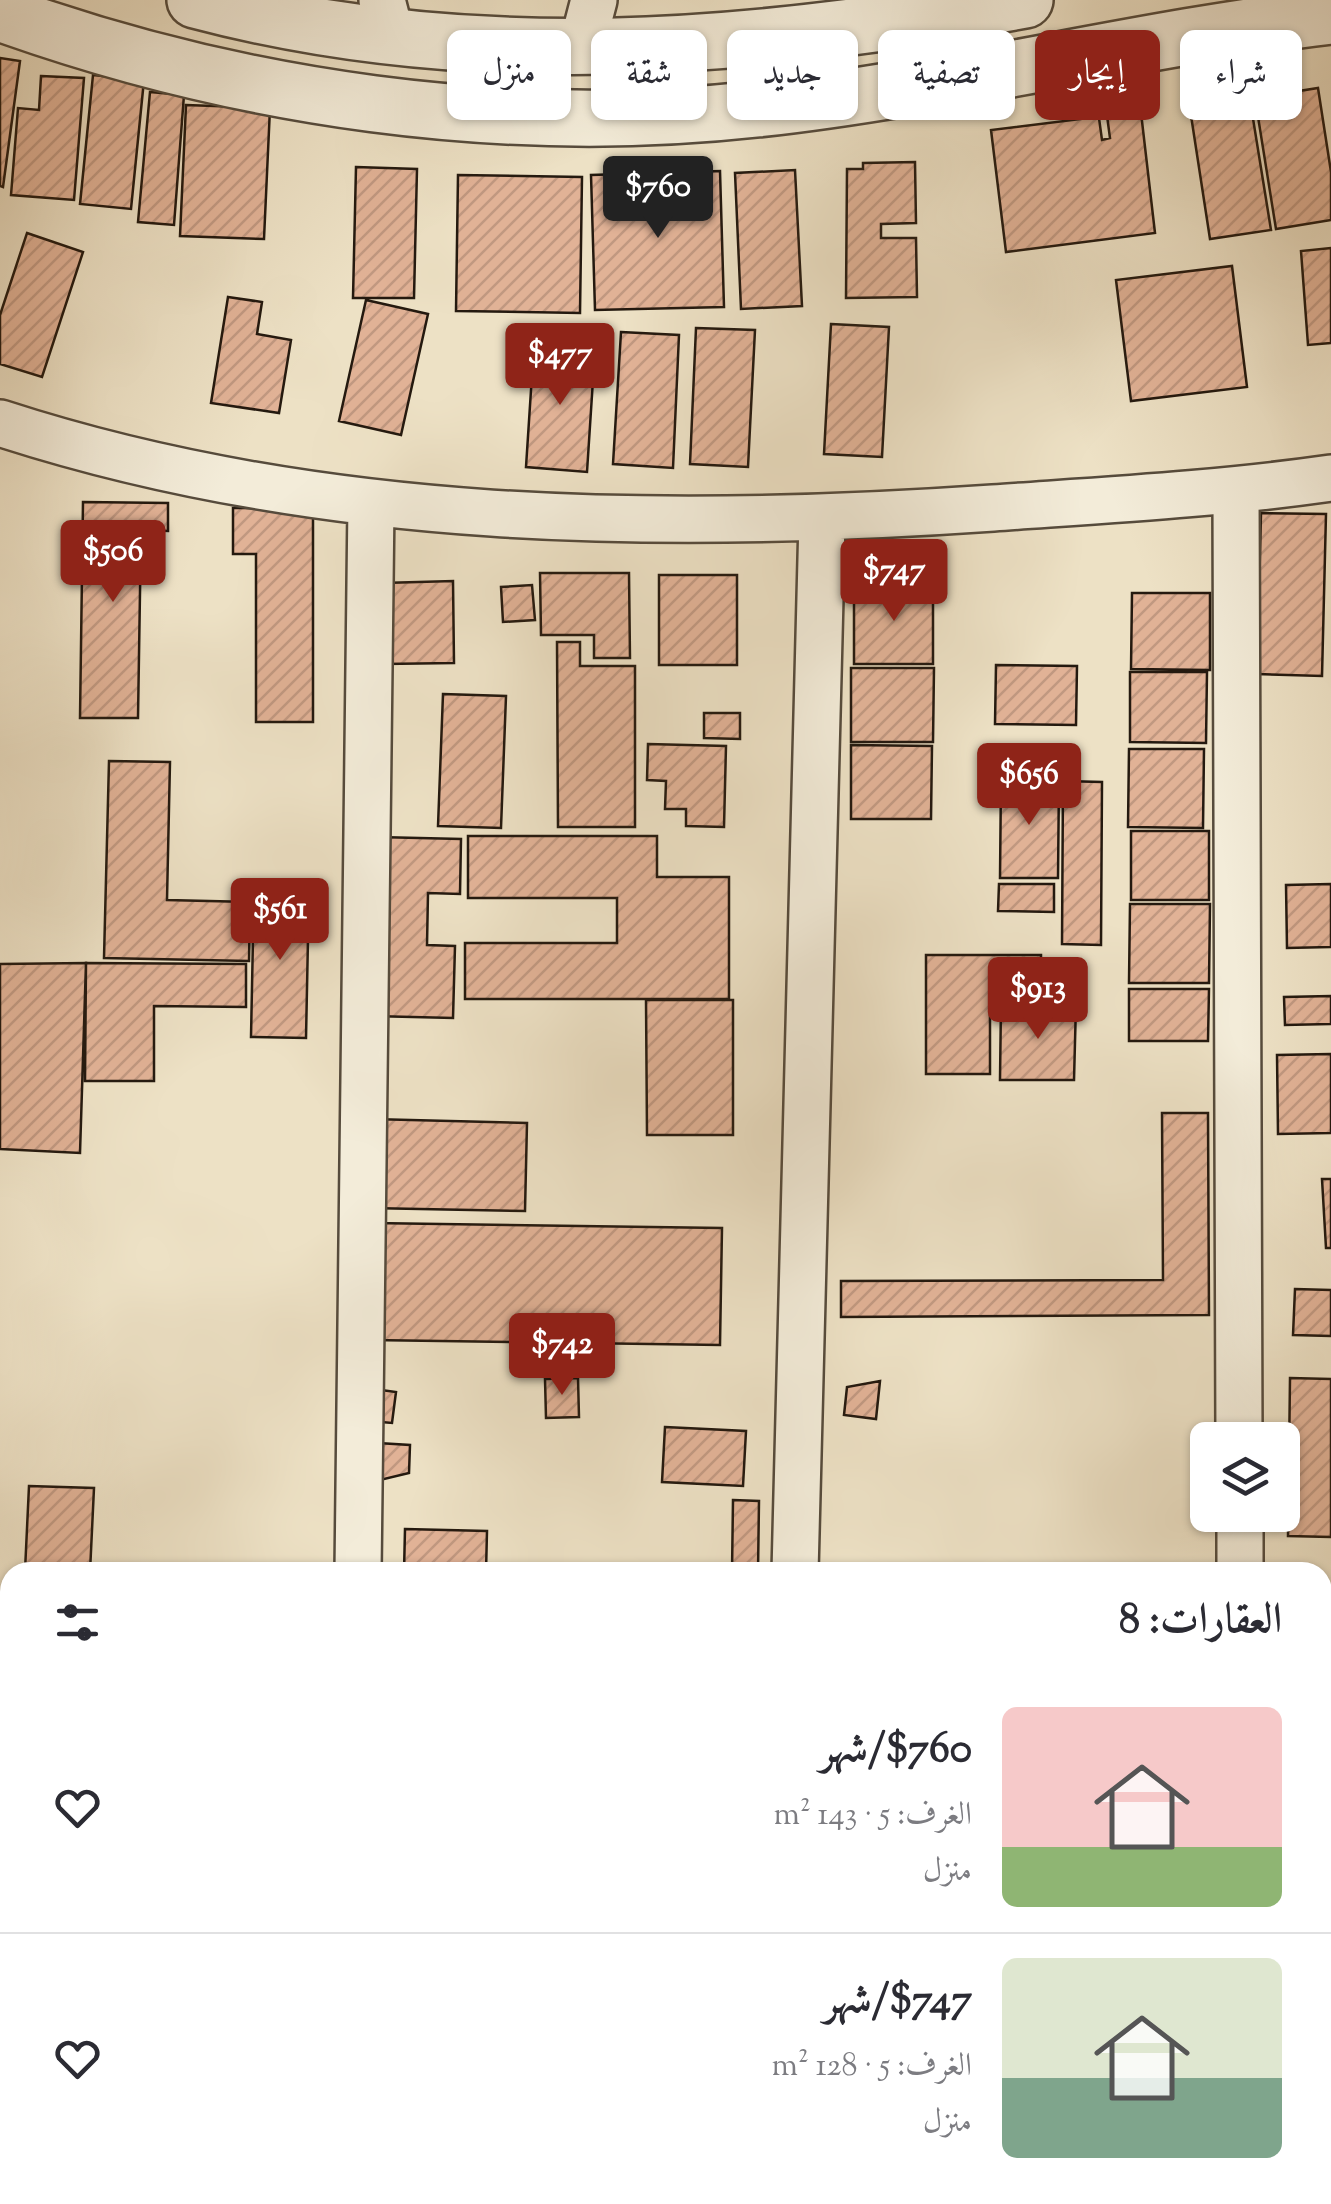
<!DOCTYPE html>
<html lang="ar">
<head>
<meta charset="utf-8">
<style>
	body { margin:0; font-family:"Sorts Mill Goudy",Amiri,serif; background:#f2f2f3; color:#2b2b33; direction:rtl; height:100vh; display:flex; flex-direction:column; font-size:38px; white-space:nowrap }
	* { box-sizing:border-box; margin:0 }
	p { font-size:32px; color:#7c7c81 }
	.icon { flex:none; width:55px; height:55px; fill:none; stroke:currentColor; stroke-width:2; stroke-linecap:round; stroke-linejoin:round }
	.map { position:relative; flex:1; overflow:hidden; direction:ltr }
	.details { position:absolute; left:0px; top:1562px; width:1332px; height:642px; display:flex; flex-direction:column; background:#fff; border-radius:30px 30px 0 0; box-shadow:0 2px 8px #0004; direction:rtl }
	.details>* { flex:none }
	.guide { position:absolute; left:30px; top:30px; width:1272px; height:90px; direction:rtl; display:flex; gap:20px }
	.fabs { position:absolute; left:1190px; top:1422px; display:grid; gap:20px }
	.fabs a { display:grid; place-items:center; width:110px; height:110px; border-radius:15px; background:#fff; box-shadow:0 2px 8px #0004; font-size:50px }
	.price { position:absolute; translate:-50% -85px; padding:0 22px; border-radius:10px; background:#8f2418; color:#fff; font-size:32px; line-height:65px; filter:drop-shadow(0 2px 5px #0008) }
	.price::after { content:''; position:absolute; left:50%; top:60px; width:30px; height:22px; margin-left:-15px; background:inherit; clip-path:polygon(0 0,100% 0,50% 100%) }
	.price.selected { background:#222; color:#fff }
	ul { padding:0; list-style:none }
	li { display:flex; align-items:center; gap:30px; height:250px; padding:0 50px }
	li+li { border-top:2px solid #e1e1e2 }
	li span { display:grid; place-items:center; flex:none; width:280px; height:200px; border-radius:15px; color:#555 }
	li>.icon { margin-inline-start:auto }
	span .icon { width:120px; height:120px; fill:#fffc; stroke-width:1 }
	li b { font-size:42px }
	h2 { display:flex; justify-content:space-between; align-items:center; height:120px; padding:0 50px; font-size:42px }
	.chip { padding:0 35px; border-radius:15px; background:#fff; box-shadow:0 2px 8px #0004; font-size:35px; line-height:90px }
	.chip.selected { background:#8f2418; color:#fff }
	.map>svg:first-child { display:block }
	.building { fill:url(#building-hatch); stroke:#24190f; stroke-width:2.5 }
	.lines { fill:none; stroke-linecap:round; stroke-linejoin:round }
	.minor-casing { stroke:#564b3c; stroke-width:50 }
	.tertiary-casing { stroke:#564b3c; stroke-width:60 }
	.minor { stroke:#f3ecd9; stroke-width:45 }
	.tertiary { stroke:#f3ecd9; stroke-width:55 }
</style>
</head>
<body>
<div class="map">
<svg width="1331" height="2204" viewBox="0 0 1331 2204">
	<defs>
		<pattern id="building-hatch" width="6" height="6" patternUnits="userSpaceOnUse" patternTransform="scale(2.5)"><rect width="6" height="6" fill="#e1b296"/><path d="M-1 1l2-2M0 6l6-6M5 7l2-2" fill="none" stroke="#c19880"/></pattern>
	</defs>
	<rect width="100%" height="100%" fill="#ede1c5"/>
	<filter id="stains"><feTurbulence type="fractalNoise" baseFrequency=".002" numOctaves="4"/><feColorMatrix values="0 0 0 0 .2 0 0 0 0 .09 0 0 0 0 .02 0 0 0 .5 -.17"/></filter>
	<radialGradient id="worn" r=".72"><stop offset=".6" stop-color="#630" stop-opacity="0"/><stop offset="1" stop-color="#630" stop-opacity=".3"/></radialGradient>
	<path class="building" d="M0 58 20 61 3 187 0 186Z
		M93 75 144 80 131 209 80 204Z
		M41 76 84 78 74 200 11 195 18 108 39 110Z
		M1318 88 1331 172V220L1276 229 1255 98Z
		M150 92 184 95 174 225 138 222Z
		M1250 100 1271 230 1210 239 1190 109Z
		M1140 104 1155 233 1006 252 991 130 1089 118V112L1098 111 1102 140 1110 138 1106 108Z
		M186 105 270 108 264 239 180 236Z
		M915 162 916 223 881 224V238H916L917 297 846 298 847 169H863V163Z
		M356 167 417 169 414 298H353Z
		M795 170 802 306 741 309 735 173Z
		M720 171 724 307 595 310 591 175Z
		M458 175 582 177 580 313 456 311Z
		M27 233 83 252 42 377 0 364V315Z
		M1331 248V343L1308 345 1301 251Z
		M1232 266 1247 387 1131 401 1116 280Z
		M228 297 262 302 257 334 291 340 279 413 211 403Z
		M366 300 428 314 401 435 339 421Z
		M831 324 889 327 882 457 824 454Z
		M696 328 755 330 748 467 690 464Z
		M621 332 679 335 673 468 613 464Z
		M534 344 595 349 587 472 526 467Z
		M83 502 168 503V531L141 530 138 718H80Z
		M233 508H313V722H256V554H233Z
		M1261 513 1326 514 1322 676 1257 674Z
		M540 573H629L630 658H594V635H541Z
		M659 575H737V665H659Z
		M453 581 454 663 384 664 383 583Z
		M532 585 535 620 503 622 501 587Z
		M854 585H933V664H854Z
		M1132 593H1210V670L1131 669Z
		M557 642H580V666H635V827H558Z
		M996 665 1077 666 1076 725 995 724Z
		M851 668H934L933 742H851Z
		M1130 672H1207L1206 743 1130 742Z
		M443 694 506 696 501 828 438 826Z
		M704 713H740V739L704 738Z
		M648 744 726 746 724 827 686 826V809H665L666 781 647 780Z
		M851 745 932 746 931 819H851Z
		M1129 749H1204L1203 828 1128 827Z
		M1006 752H1064V777L1006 776Z
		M109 761 170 762 167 900 250 902 249 961 104 958Z
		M1001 778 1059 779 1058 878H1000Z
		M1063 781 1102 782 1101 945 1062 944Z
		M1131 831H1209V900H1131Z
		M468 836H657V877H729V999H465V943H617V898H468Z
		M377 837 461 839 460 894 428 893 427 945 455 946 453 1018 372 1016Z
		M999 884H1054V912L998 911Z
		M1331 884V947L1287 948 1286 885Z
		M254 888 309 889 306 1038 251 1037Z
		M1130 904H1210L1209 983H1129Z
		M926 955H1041V983H1084V1000L990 999V1074H926Z
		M86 963 246 964V1007L154 1006V1081H85Z
		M86 963 80 1153 0 1149V964Z
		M1129 989H1209L1208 1041H1129Z
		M1331 996V1024L1285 1025 1284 997Z
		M646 1000H733V1135H647Z
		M1001 1003 1076 1004 1074 1080H1000Z
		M1331 1054V1133L1278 1134 1277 1055Z
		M1162 1113H1208L1209 1315 841 1317V1281L1163 1280Z
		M371 1119 527 1123 525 1211 369 1208Z
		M1322 1179H1331V1248H1326Z
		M372 1223 722 1228 720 1345 371 1340Z
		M1295 1289 1331 1290V1336L1293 1335Z
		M578 1378 579 1417 546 1418 545 1379Z
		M1290 1378 1331 1379V1537L1288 1536Z
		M880 1381 876 1419 844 1415 847 1387Z
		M374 1389 396 1392 392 1423 370 1421Z
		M665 1427 746 1431 743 1486 662 1482Z
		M378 1443 410 1445 409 1473 376 1481Z
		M29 1486 94 1488 90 1572 25 1571Z
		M733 1500 759 1501 758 1572H732Z
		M405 1529 487 1531 486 1572H404Z
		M1322 1932H1331V2134H1322Z
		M1322 2150H1331V2204H1258V2195H1322Z
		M206 2195H393V2199Z
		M1141 2195H1208L1207 2204H1140Z
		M718 2199 719 2204H643V2201Z"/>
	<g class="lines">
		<defs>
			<path id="minor" d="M382 0 392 39
				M581 50 594 0
				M0 423C320 527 661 531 993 508 1106 500 1219 494 1331 478
				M1236 492 1239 1440
				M1240 1515V1572
				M358 1572 371 503
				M795 1572 822 520
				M0 1617H10
				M1322 1629 1331 1628
				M0 1685 10 1806
				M23 2195V2204
				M777 2204V2195"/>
			<path id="tertiary" d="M195 0C470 73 748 50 1025 0
				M0 13C240 99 503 137 757 109 950 88 1138 38 1331 16"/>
		</defs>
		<use href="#minor" class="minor-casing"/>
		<use href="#tertiary" class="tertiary-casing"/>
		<use href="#minor" class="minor"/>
		<use href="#tertiary" class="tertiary"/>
	</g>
	<rect width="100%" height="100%" filter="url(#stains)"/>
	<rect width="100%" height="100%" fill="url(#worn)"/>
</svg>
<div class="fabs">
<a><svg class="icon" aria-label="layers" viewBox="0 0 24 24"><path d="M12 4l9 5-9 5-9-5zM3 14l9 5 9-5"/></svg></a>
</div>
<b class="price selected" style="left:658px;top:241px">$760</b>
<b class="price" style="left:560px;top:408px">$477</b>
<b class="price" style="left:113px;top:605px">$506</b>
<b class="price" style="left:894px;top:624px">$747</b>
<b class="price" style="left:1029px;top:828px">$656</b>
<b class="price" style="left:280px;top:963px">$561</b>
<b class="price" style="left:1038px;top:1042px">$913</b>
<b class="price" style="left:562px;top:1398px">$742</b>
<div class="guide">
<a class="chip">شراء</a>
<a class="chip selected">إيجار</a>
<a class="chip">تصفية</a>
<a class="chip">جديد</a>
<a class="chip">شقة</a>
<a class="chip">منزل</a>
</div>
<section class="details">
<h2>العقارات: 8<svg class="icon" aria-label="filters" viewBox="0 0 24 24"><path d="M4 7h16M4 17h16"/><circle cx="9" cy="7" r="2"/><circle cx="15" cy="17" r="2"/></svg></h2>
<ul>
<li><span style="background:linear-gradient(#f6c9c9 70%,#8fb573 0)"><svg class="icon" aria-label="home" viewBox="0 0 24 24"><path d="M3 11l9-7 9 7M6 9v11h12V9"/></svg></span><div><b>$760/شهر</b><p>الغرف: 5 · 143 m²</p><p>منزل</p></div><svg class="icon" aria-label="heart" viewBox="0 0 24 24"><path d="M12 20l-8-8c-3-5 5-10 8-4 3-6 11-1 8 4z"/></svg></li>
<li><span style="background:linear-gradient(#dfe7d0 60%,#7fa58c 0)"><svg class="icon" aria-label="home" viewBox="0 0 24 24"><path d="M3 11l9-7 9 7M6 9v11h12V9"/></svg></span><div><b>$747/شهر</b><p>الغرف: 5 · 128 m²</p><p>منزل</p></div><svg class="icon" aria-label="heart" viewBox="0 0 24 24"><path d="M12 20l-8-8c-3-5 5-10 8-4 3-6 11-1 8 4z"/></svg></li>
</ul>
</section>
</div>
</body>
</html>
